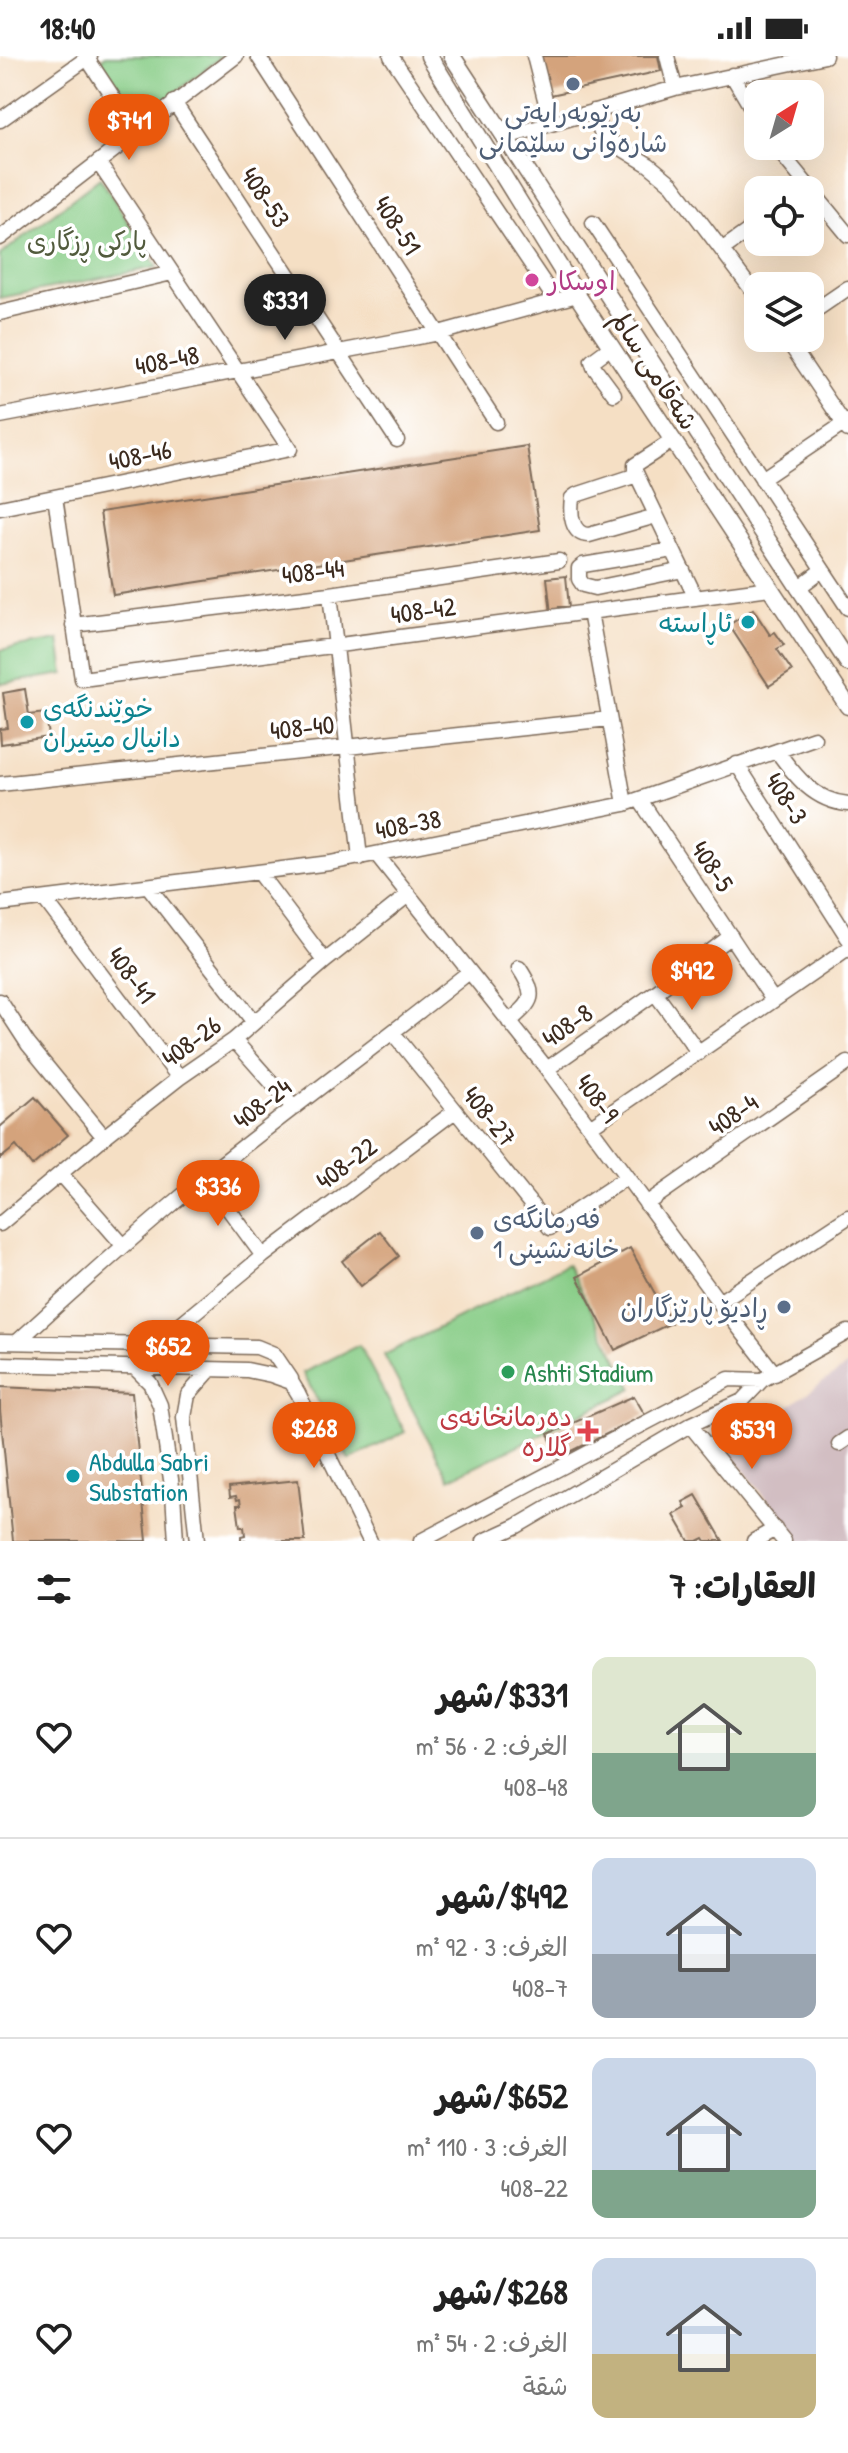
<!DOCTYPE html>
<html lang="ar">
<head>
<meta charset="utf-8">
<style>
	body { margin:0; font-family:"Patrick Hand","Playpen Sans Arabic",sans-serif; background:#f2f2f2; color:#222; direction:rtl; height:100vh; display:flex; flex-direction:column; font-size:30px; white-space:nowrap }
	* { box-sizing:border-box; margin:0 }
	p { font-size:26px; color:#767676 }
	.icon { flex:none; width:44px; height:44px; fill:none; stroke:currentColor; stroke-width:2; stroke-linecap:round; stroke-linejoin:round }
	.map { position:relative; height:1485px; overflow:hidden; direction:ltr }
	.side { display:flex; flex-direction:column; background:#fff; flex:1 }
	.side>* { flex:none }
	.needle { width:52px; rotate:37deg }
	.fabs { position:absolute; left:744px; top:24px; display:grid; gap:16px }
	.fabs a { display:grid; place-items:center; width:80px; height:80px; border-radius:16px; background:#fff; box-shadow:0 8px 32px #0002; font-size:40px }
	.price { position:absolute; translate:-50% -68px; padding:0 18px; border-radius:28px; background:#ea580c; color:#fff; font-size:26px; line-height:52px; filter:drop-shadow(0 2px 4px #0008) }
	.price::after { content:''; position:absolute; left:50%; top:48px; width:24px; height:18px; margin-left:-12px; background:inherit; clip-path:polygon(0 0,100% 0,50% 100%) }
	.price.active { background:#222; color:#fff }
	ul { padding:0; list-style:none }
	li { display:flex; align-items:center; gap:24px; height:200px; padding:0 32px }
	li+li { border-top:2px solid #e0e0e0 }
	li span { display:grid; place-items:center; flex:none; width:224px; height:160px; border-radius:16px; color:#555 }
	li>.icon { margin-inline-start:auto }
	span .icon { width:96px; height:96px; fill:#fffc; stroke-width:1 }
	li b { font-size:34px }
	h2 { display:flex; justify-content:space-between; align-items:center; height:96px; padding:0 32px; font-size:34px }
	.status { display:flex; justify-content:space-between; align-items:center; height:56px; padding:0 40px; background:#fff; direction:ltr }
	.status svg { height:22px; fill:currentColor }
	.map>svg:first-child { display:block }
	.industrial { fill:#d2bec2 }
	.green { fill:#87cc86; stroke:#617b52; stroke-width:2 }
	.building { fill:#d4a37b }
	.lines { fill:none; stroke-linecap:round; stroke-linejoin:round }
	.minor-casing { stroke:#7c6958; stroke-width:17 }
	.major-casing { stroke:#7c6958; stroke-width:19 }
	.minor { stroke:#fff; stroke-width:14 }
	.major { stroke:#fff; stroke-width:16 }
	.service-dot { fill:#5c6f8a; stroke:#fff; stroke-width:3 }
	.hotel-dot { fill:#d1479c; stroke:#fff; stroke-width:3 }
	.culture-dot { fill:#0f9aa8; stroke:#fff; stroke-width:3 }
	.leisure-dot { fill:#2e9e5b; stroke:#fff; stroke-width:3 }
	.health-dot { fill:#e0444e; stroke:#fff; stroke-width:3 }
	.labels { text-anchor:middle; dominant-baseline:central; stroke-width:7; stroke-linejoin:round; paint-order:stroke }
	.service-label { font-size:26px; fill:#4e5e75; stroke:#fff }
	.street-label { font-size:26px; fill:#3b2a1e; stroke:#fff }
	.park-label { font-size:26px; fill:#525b3d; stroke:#fff }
	.hotel-label { font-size:26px; fill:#b23c85; stroke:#fff; text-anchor:start }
	.culture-label { font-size:26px; fill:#0d838f; stroke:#fff; text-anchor:start }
	.leisure-label { font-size:26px; fill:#27864d; stroke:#fff; text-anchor:start }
	.health-label { font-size:26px; fill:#be3a42; stroke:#fff; text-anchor:end }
</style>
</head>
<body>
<div class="status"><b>18:40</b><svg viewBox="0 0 49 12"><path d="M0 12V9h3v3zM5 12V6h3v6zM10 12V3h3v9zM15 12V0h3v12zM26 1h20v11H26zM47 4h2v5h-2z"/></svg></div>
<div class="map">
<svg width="848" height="1485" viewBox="0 0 848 1485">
	<rect width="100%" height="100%" fill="#fff"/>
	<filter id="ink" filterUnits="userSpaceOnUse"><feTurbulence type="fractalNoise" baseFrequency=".0125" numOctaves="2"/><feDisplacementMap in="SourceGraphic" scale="16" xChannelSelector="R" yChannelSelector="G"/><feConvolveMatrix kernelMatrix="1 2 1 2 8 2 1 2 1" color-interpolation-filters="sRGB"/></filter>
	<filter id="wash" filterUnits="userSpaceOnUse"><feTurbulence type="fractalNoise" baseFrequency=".006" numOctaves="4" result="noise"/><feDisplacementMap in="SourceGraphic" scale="32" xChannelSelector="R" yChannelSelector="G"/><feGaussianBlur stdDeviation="1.8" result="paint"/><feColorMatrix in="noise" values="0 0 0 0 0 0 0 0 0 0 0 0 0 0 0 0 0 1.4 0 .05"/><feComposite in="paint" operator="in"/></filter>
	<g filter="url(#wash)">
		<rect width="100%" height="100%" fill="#f5dfc4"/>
		<path class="industrial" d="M848 1309V1485H800L727 1393Z"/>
		<path class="green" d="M106 0H222L138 66 98 6Z
			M100 122 157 211 0 242V199Z
			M59 584 64 618 0 628V594Z
			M567 1208 633 1333 449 1423 384 1299Z
			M359 1289 405 1376 349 1404 303 1317Z"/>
		<g id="blocks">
			<path class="building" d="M537 0H658L661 15 546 40Z
				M527 390 540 474 113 539 100 456Z
				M566 520 569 551H559L560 557 551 558 547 522Z
				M753 553 770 579 775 576 784 589 777 593 792 615 769 630 729 569Z
				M25 633 29 659 46 657 49 681 1 688 0 673 8 672 3 637Z
				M35 1041 68 1079 32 1110 16 1090 0 1103V1071Z
				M380 1175 399 1200 361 1230 342 1205Z
				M630 1192 671 1267 615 1294 577 1221Z
				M0 1331 132 1337 147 1485H13L0 1354Z
				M634 1340 645 1359 558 1402 548 1378Z
				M298 1424 305 1485H241V1480L245 1479 244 1471H240L237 1449H241L240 1443 237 1444 236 1440 230 1441 229 1431Z
				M696 1439 723 1485H706L704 1482 698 1485H689L674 1459 686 1452 683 1446Z"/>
		</g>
	</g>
	<g filter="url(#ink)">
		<use href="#blocks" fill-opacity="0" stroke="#7c6958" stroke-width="2"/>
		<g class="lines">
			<defs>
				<path id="minor" d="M258 0 496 366
					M391 0 556 245
					M534 0 551 67
					M667 0 675 32
					M87 2 136 76
					M732 19 758 63
					M174 46 397 384
					M593 55 603 81 649 109 672 128 758 242
					M0 64 90 0
					M506 81 675 32 825 0
					M775 90 848 179
					M593 167 848 552
					M0 182 236 0
					M723 193 758 168
					M0 257 172 217
					M810 258 848 232
					M786 282 848 374
					M611 291 592 305 594 311 614 338
					M0 360 439 277 577 239
					M672 385 635 409V415L696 542
					M637 419 576 439 572 442C570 457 571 479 589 479L656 460
					M762 423 848 365
					M55 441 82 623 770 532
					M0 452 290 393 98 106
					M673 494 583 509 579 512V523L583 529 595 532 683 514
					M798 532 822 514
					M330 538 360 802
					M590 556 625 748
					M73 569 330 538 559 505
					M777 695C795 720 814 745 848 748
					M737 708 848 882
					M0 728 609 663
					M640 744 773 944
					M377 799 547 1013 719 1246 775 1318
					M258 816 325 905
					M148 830 253 965
					M45 844 179 1022
					M0 848 330 807 625 748 814 682
					M655 937 699 997
					M0 945 28 988 104 1081
					M509 966C533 945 538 941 519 912
					M393 977 550 1172 627 1121
					M234 984 294 1052
					M547 1013 655 937 731 880
					M590 1071 848 893
					M61 1118 123 1189
					M205 1121 263 1200
					M646 1148 848 1007
					M0 1168 104 1081 179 1022 234 984 325 905 408 839
					M719 1246 848 1161
					M0 1286 257 1291 274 1298 291 1323 288 1325 271 1319 247 1314 0 1308
					M17 1286C78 1230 140 1174 205 1121 292 1051 382 986 469 916
					M155 1289 263 1200 455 1055
					M136 1313 150 1327 160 1349 173 1437 176 1485
					M290 1324 298 1337 370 1485
					M690 1369 784 1485
					M839 1388 848 1382
					M197 1485 184 1361 188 1339 210 1314
					M421 1485 729 1323 762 1324
					M484 1485 517 1470 690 1369 742 1345 762 1324 848 1276
					M754 1485 775 1473"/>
				<path id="major" d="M429 0 577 239 848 650
					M452 0 848 607"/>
			</defs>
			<use href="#minor" class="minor-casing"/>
			<use href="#major" class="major-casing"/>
			<use href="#minor" class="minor"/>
			<use href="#major" class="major"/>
		</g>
	</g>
	<g class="service-dot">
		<circle cx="573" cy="28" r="8"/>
		<circle cx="477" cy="1177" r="8"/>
		<circle cx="784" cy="1251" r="8"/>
	</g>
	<circle class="hotel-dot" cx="532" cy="224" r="8"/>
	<g class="culture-dot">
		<circle cx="748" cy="566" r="8"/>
		<circle cx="27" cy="666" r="8"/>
		<circle cx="73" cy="1420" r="8"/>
	</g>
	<circle class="leisure-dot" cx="508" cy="1316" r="8"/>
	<path class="health-dot" d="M584 1363h8v8h8v8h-8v8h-8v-8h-8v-8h8z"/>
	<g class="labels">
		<g class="service-label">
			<text x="573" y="56">بەڕێوبەرایەتی<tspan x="573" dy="30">شارەوانی سلێمانی</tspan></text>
			<text x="493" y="1162" text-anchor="start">فەرمانگەی<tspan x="493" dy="30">خانەنشینی 1</tspan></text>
			<text x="768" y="1251" text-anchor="end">ڕادیۆ پارێزگاران</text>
		</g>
		<g class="street-label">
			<text transform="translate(266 141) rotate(56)">408-53</text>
			<text transform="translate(398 169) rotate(57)">408-51</text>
			<text transform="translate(167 304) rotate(-11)">408-48</text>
			<text transform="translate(655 314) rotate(57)">شەقامی سالم</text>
			<text transform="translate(140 399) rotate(-12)">408-46</text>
			<text transform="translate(313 515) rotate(-7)">408-44</text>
			<text transform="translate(423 554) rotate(-8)">408-42</text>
			<text transform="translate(302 671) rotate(-6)">408-40</text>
			<text transform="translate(787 742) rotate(57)">408-3</text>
			<text transform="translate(408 768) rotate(-11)">408-38</text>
			<text transform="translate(713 810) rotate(56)">408-5</text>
			<text transform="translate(132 919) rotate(53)">408-41</text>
			<text transform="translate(567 969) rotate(-35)">408-8</text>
			<text transform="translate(191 985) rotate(-37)">408-26</text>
			<text transform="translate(598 1042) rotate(53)">408-9</text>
			<text transform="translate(262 1047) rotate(-38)">408-24</text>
			<text transform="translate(733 1058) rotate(-35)">408-4</text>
			<text transform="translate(490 1060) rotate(51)">408-27</text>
			<text transform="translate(346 1107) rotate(-37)">408-22</text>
		</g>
		<g class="park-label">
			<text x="87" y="184">پارکی ڕزگاری</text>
		</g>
		<g class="hotel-label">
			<text x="548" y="224">اوسكار</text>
		</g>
		<g class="culture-label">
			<text x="732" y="566" text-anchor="end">ئاڕاستە</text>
			<text x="43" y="651">خوێندنگەی<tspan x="43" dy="30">دانیال میتیران</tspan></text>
			<text x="89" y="1405">Abdulla Sabri<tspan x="89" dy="30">Substation</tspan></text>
		</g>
		<g class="leisure-label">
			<text x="524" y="1316">Ashti Stadium</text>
		</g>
		<g class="health-label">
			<text x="572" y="1360">دەرمانخانەی<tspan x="572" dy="30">گلارە</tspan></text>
		</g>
	</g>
</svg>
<div class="fabs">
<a><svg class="needle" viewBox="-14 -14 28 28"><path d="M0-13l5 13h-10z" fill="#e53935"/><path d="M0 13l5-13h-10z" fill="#767676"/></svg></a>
<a><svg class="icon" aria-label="locate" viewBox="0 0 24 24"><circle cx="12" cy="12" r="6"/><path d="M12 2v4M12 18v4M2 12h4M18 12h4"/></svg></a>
<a><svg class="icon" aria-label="layers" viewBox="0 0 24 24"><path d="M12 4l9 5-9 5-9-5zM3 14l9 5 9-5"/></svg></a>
</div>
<b class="price" style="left:129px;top:106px">$741</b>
<b class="price active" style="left:285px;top:286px">$331</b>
<b class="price" style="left:692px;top:956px">$492</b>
<b class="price" style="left:218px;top:1172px">$336</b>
<b class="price" style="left:168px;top:1332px">$652</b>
<b class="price" style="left:314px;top:1414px">$268</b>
<b class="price" style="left:752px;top:1415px">$539</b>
</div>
<section class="side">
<h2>العقارات: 7<svg class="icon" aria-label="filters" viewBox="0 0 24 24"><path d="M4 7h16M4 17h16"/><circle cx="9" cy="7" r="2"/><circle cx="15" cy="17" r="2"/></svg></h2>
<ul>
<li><span style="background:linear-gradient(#dfe7d0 60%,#7fa58c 0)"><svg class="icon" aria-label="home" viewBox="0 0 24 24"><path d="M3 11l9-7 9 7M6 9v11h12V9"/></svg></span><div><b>$331/شهر</b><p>الغرف: 2 · 56 m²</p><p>408-48</p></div><svg class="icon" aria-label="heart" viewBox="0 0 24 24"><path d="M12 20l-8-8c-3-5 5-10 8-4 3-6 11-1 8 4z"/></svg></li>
<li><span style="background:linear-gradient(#c9d6e8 60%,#9aa5b1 0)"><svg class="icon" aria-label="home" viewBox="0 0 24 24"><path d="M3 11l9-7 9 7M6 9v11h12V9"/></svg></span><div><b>$492/شهر</b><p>الغرف: 3 · 92 m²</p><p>408-7</p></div><svg class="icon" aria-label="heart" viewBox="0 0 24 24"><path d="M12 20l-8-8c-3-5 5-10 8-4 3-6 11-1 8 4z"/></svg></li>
<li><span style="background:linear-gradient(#c9d6e8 70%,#7fa58c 0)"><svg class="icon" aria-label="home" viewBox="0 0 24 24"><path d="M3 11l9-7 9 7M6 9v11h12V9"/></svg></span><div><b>$652/شهر</b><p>الغرف: 3 · 110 m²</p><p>408-22</p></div><svg class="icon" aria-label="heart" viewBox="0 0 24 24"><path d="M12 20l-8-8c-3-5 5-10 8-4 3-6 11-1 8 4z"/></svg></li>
<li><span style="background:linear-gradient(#c9d6e8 60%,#c2b280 0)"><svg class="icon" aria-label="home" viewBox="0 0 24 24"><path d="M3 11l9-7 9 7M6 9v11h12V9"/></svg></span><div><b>$268/شهر</b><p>الغرف: 2 · 54 m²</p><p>شقة</p></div><svg class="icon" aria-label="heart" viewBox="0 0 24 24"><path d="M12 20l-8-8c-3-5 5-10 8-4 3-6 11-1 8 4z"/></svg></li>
</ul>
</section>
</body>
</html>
